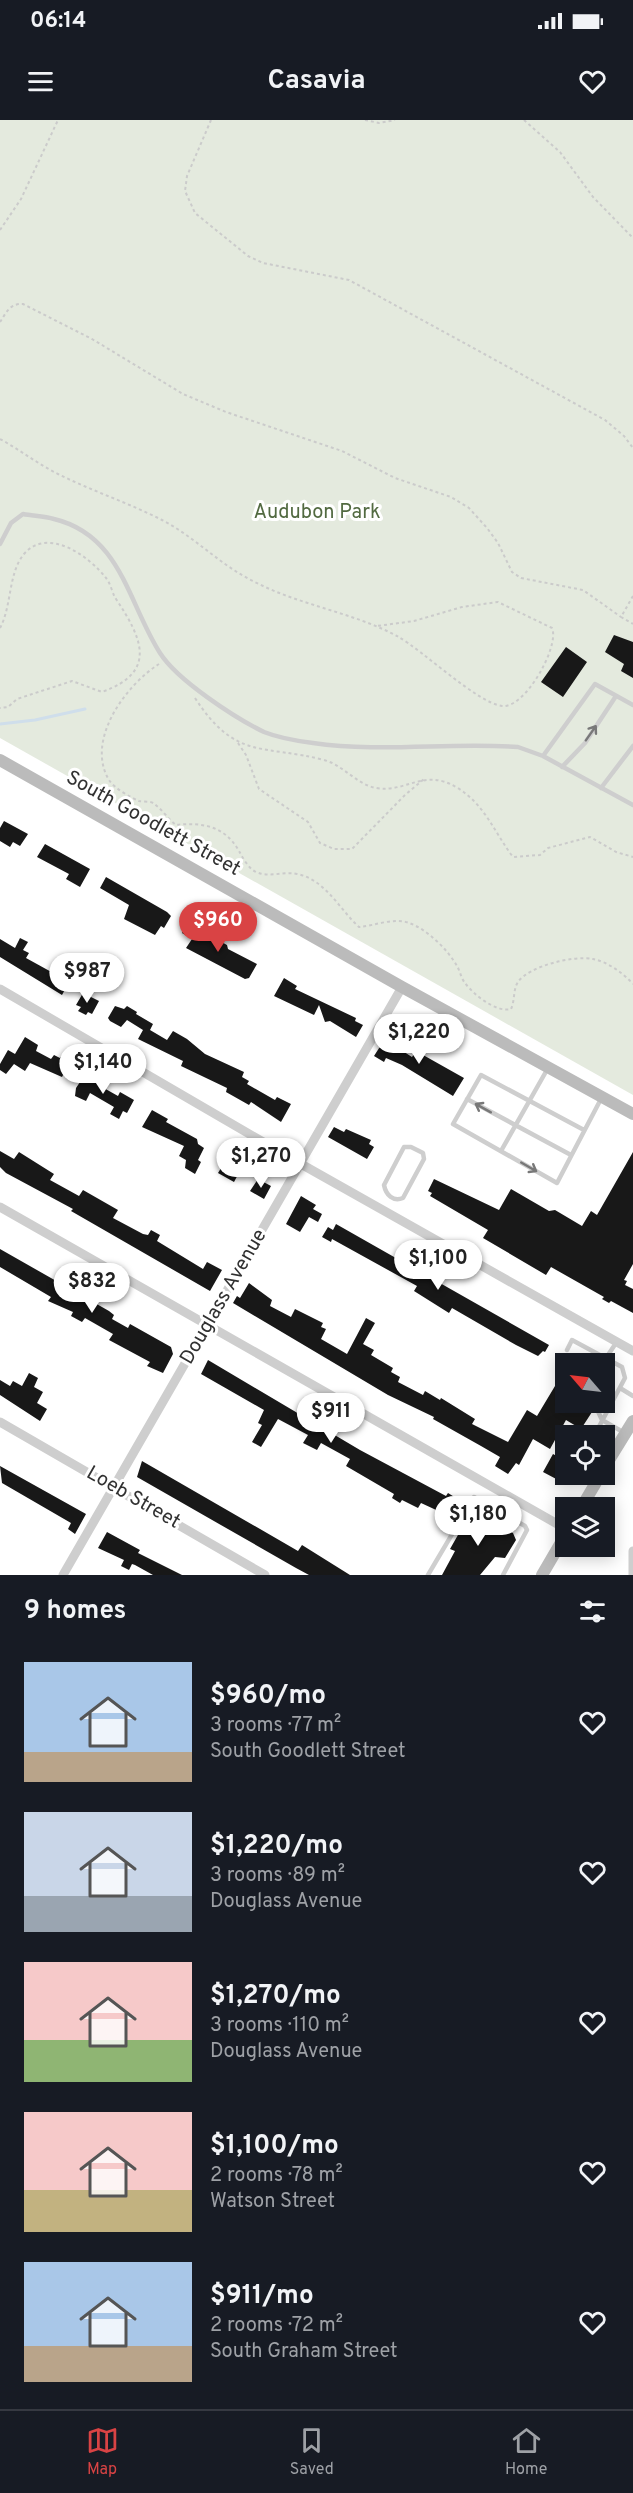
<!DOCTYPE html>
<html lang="en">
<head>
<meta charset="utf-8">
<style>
	body { margin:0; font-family:Overpass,sans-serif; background:#20242c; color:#f1f3f6; height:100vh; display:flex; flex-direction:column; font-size:22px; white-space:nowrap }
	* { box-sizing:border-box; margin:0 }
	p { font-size:20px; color:#9ea1a6 }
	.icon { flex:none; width:33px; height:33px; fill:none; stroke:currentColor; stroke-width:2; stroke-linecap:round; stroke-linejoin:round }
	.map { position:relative; height:1455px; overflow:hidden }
	.details { display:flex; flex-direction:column; background:#171b24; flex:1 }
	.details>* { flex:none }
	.needle { width:39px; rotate:298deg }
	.tools { position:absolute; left:555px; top:1233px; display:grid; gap:12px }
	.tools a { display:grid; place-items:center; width:60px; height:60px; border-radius:0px; background:#171b24; box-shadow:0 3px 15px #0003; font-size:30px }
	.price { position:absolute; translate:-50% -51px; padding:0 14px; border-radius:21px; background:#fff; color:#222; font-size:20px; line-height:39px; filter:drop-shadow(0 2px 3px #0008) }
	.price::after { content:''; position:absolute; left:50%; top:36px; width:18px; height:14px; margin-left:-9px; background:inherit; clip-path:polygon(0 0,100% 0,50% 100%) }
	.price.active { background:#d94344; color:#fff }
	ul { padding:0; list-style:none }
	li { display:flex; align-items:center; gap:18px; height:150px; padding:0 24px }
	li span { display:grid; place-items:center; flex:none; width:168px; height:120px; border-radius:0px; color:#555 }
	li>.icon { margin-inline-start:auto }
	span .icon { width:72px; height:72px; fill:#fffc; stroke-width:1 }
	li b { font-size:26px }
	h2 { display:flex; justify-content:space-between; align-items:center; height:72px; padding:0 24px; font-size:26px }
	.status { display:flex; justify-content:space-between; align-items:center; height:42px; padding:0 30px; background:#171b24; direction:ltr }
	.status svg { height:16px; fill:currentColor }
	header { display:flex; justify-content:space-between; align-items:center; height:78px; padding:0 24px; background:#171b24; font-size:27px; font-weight:700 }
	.dock { display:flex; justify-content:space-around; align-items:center; height:84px; border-top:2px solid #363941; background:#171b24; font-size:16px; color:#9ea1a6 }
	.dock a { display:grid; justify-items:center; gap:3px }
	.dock .active { color:#d94344 }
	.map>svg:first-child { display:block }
	.green { fill:#e4eade }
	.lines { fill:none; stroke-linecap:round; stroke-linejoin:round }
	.stream { stroke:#cfdeeb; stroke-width:3 }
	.building { fill:#181818 }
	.path { stroke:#cbcbcb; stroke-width:2; stroke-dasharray:3 3; stroke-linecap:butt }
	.service { stroke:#cecece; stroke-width:4.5 }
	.minor { stroke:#cecece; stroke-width:9 }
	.secondary { stroke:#bbb; stroke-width:12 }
	.oneway { stroke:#787878 }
	.labels { text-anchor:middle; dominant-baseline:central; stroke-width:6; stroke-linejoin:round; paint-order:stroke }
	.park-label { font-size:20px; fill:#526a41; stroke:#fff }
	.street-label { font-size:20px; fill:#313131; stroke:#fff }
</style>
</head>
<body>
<div class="status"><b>06:14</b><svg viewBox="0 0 49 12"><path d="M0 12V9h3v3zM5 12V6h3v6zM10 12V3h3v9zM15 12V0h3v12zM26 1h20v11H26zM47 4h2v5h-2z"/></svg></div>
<header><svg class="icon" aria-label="menu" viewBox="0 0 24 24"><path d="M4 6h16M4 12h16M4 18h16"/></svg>Casavia<svg class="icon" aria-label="heart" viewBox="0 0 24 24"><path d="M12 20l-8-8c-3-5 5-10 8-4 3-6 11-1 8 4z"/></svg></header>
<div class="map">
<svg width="633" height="1455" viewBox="0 0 633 1455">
	<rect width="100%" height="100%" fill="#fff"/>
	<path class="green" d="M0 0H633V975L0 618Z"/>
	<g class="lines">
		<path class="stream" d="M0 604 35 600 85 589"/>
	</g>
	<path class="building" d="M614 515 633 522V558L621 551 624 544 605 532Z
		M566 527 587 542 563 577 541 562Z
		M4 701 28 714 20 726 13 722 10 727 0 721V708Z
		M45 724 90 749 80 767 66 759 69 754 37 737Z
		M106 757 167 792 171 796 164 808 161 806 155 815 124 799 129 785 100 768Z
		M187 803 227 825 228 829 257 844 249 858 245 859 186 828 192 819 182 813Z
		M20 818 28 822 23 830 29 833 26 838 55 854 59 855 63 849 73 855 62 875 0 837V819L15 828Z
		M284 858 297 866 295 869 356 898 355 901 363 905 356 917 330 901 325 902 319 885 314 895 274 876Z
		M83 873 99 881 92 894 88 892 86 895 78 891 81 887 76 885Z
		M115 886 124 889 127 886 137 892 136 894 153 904 150 910 167 920 173 911 187 919 205 934 244 952 242 957 249 961 247 964 275 980 277 977 291 984 281 1002 251 982 249 985 226 972 227 968 181 946 183 941 138 919 143 910 127 900 121 907 110 901 108 898Z
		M390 911 403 918 398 928 412 937 416 931 464 958 453 976 402 945 386 938 384 942 374 936Z
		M25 917 38 925 36 931 51 939 54 935 60 938 62 935 71 940 62 957 30 943 25 951 14 944 6 954 0 950V944L8 930 15 934Z
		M86 953 104 963 102 967 118 976 120 972 134 980 127 993 123 991 119 999 110 994 114 987 90 973 86 981 75 976 76 968Z
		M152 990 168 999 166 1002 197 1019 198 1024 204 1028 198 1040 201 1042 195 1054 185 1048 186 1040 179 1036 184 1026 142 1007Z
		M334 1007 344 1012 346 1009 371 1020 369 1024 374 1027 367 1039 328 1017Z
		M0 1031 14 1039 19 1032 54 1054 50 1060 79 1076 83 1070 118 1090 113 1098 143 1114 148 1115 151 1110 160 1115 157 1121 203 1149 207 1142 222 1150 210 1171 71 1091 73 1089 6 1053 0 1047Z
		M633 1032V1144L624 1160 627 1161 625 1165 633 1169V1193L611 1181 609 1183 602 1179 604 1177 551 1147 546 1155 483 1118 488 1110 430 1076 432 1073 428 1071 434 1059 499 1090 511 1069 549 1091 555 1090 582 1106 591 1091 597 1095Z
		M226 1040 241 1049 234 1062 218 1053Z
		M258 1059 271 1066 264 1079 250 1071Z
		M301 1076 316 1085 313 1089 322 1094 318 1102 309 1097 300 1112 286 1104Z
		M336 1104 549 1225 545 1232 543 1231 538 1236 516 1225 452 1188 449 1193 414 1171 417 1166 332 1119 331 1122 322 1117 328 1107 333 1110Z
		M0 1129 109 1191 114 1195 112 1199 128 1208 130 1204 171 1227 173 1234 163 1253 147 1246 150 1242 109 1220 113 1214 85 1198 82 1202 71 1196 73 1192 48 1181 51 1177 0 1147Z
		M249 1163 272 1180 270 1186 291 1197 295 1189 323 1203 321 1207 326 1209 321 1219 347 1234 366 1198 375 1203 363 1224 374 1230 371 1235 393 1248 391 1252 400 1257 398 1262 423 1275 425 1271 440 1280 441 1278 475 1299 472 1304 508 1322 527 1290 537 1296 555 1266 566 1273V1282H576L592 1292 581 1309 566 1300 550 1329 533 1319 519 1345 516 1343 508 1354 495 1346 500 1337 481 1326 433 1299 434 1297 388 1275 233 1183 237 1176 240 1178Z
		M208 1240 360 1330 446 1376 448 1373 456 1378 447 1395 421 1383 418 1388 402 1380 400 1383 392 1378 394 1374 346 1346 350 1339 321 1323 317 1330 303 1323 308 1315 278 1299 261 1327 252 1322 262 1305 258 1303 264 1290 201 1254Z
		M29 1253 38 1258 34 1267 43 1272 37 1283 47 1289 40 1301 0 1275V1260L10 1266 13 1261 22 1266Z
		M553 1334 566 1341V1352L560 1361 543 1352Z
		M142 1341 298 1431 302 1425 350 1455H309L296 1448 137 1357Z
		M0 1346 86 1394 75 1414 68 1409 71 1403 2 1363Z
		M471 1392 513 1413 516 1420 505 1438 495 1437 480 1455H442L455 1431 450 1429Z
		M107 1412 140 1430 138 1433 182 1455H153L135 1445 132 1444 129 1450 121 1446 124 1440 98 1428Z"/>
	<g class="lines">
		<path class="path" d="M211 0 187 56 185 71 195 93 248 136 263 143 349 160 605 300 624 316 633 328
			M365 0 379 3 395 0
			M524 0 560 32 593 77 633 118
			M0 110 21 79 58 0
			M0 202C6 193 10 183 23 184L92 219 183 274 226 292 342 331 395 358 451 377 469 388 487 408 498 423 512 452 521 458 583 470 621 497
			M0 319C20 330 38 344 58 354 92 371 129 383 162 400 195 417 220 445 253 461 298 485 352 492 397 516 425 532 476 582 502 586 525 589 560 526 552 508L498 482 462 487 414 501 377 506
			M633 476 621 497 633 504
			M0 508C12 486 8 453 24 434 48 406 90 437 106 458 111 464 112 473 116 479 142 518 158 552 102 572L72 561 17 579 8 587 0 588
			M159 544C126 565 85 620 109 660 115 669 130 677 139 681 143 682 149 681 153 683 161 688 168 699 176 705 202 702 225 706 239 731 243 738 248 748 256 752 270 758 283 751 297 754 325 759 340 790 359 807 374 806 394 797 409 803 427 809 448 830 457 846 460 851 461 858 465 863 473 874 496 893 511 889 515 881 513 869 518 862 529 846 574 835 593 839 608 842 623 853 633 864
			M195 578C236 641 263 624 324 640 343 645 356 664 376 668 406 673 424 648 456 667 485 684 494 712 513 737L540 735 548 728 590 717 616 732 633 737
			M238 623 246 635 259 669 308 702 320 723 334 729H352L405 675 424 659"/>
		<path class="service" d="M0 424 11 403 23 394C33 396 44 396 54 399 121 415 128 483 160 533 177 560 235 598 264 612 279 618 297 621 313 623 381 633 449 622 518 627L543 636 633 685
			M543 636 595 564 633 585
			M562 647 585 623 616 576
			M601 668 633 626
			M467 979 571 1035
			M584 1010 481 955 453 1004 557 1063 602 977
			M404 1027H411L423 1033 424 1039 403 1078C393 1082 386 1075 384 1065Z
			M501 1031 548 948
			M567 1230 572 1220 622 1247 625 1258 594 1316
			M606 1238 616 1223
			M559 1265 566 1269
			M620 1268 633 1276
			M588 1282 596 1287 602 1300 623 1312
			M428 1455 474 1377 525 1406 527 1410 503 1455"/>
		<path class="minor" d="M0 869 301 1044 633 1231
			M0 1087 566 1409
			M0 1302 265 1455
			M63 1455 402 867
			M633 1455V1431"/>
		<path class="secondary" d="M0 640 402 867 633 994
			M604 1348 633 1301
			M581 1388 601 1354
			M542 1455 566 1414"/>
	</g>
	<defs><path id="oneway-shaft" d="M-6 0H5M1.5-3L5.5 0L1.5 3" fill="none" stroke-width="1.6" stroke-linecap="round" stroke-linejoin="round" transform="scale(1.5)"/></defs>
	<g class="oneway">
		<use href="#oneway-shaft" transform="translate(591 613) rotate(-55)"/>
		<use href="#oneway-shaft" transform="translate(483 988) rotate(-151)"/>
		<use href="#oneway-shaft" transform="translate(529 1047) rotate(30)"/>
	</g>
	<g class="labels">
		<g class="park-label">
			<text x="317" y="393">Audubon Park</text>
		</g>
		<g class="street-label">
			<text transform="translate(153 704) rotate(29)">South Goodlett Street</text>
			<text transform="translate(224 1177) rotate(-60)">Douglass Avenue</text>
			<text transform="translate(133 1378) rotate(30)">Loeb Street</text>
		</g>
	</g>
</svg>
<div class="tools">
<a><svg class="needle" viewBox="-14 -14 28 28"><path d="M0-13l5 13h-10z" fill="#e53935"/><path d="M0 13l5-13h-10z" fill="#9ea1a6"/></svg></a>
<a><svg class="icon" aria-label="locate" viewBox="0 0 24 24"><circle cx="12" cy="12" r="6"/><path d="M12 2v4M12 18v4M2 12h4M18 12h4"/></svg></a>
<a><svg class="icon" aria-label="layers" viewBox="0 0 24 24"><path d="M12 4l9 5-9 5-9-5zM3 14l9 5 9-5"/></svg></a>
</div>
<b class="price active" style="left:218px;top:833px">$960</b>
<b class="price" style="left:87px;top:884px">$987</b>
<b class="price" style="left:419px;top:945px">$1,220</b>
<b class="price" style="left:103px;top:975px">$1,140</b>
<b class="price" style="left:261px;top:1069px">$1,270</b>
<b class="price" style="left:438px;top:1171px">$1,100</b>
<b class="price" style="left:92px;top:1194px">$832</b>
<b class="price" style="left:331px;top:1324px">$911</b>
<b class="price" style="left:478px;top:1427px">$1,180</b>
</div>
<section class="details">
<h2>9 homes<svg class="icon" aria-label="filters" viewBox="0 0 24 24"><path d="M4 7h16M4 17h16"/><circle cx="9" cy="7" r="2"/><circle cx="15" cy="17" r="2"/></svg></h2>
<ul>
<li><span style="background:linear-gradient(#a9c7e8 75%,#b9a48a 0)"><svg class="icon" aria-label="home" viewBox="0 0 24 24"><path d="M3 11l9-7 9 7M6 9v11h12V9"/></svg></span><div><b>$960/mo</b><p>3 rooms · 77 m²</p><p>South Goodlett Street</p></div><svg class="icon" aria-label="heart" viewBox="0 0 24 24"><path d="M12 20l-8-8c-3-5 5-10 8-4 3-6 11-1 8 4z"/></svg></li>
<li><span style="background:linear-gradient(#c9d6e8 70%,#9aa5b1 0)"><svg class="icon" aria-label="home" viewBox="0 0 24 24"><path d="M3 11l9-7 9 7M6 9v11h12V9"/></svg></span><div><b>$1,220/mo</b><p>3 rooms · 89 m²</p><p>Douglass Avenue</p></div><svg class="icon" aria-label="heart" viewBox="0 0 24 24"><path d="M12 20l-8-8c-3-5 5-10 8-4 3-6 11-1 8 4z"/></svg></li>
<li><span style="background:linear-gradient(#f6c9c9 65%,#8fb573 0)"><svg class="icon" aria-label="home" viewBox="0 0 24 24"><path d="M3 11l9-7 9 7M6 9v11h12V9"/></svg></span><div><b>$1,270/mo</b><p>3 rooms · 110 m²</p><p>Douglass Avenue</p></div><svg class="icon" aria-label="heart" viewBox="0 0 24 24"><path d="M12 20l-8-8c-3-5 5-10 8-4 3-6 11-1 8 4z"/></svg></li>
<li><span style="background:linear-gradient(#f6c9c9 65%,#c2b280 0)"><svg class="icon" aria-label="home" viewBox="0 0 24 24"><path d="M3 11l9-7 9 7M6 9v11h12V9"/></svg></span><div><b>$1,100/mo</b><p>2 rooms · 78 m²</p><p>Watson Street</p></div><svg class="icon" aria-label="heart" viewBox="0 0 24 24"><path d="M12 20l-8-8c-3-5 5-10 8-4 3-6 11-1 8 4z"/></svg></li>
<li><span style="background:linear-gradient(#a9c7e8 70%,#b9a48a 0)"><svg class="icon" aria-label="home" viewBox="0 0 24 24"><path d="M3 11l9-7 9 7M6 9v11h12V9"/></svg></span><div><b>$911/mo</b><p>2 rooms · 72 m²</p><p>South Graham Street</p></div><svg class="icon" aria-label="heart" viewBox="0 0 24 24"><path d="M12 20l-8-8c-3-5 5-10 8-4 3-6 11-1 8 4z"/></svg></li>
</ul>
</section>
<nav class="dock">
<a class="active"><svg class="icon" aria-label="map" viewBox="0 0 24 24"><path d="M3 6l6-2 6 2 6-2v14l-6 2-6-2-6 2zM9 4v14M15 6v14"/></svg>Map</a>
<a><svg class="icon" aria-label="saved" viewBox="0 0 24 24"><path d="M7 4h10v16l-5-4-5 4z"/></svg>Saved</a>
<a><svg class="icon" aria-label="home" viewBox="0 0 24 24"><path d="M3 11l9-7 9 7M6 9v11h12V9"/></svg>Home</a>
</nav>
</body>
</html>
